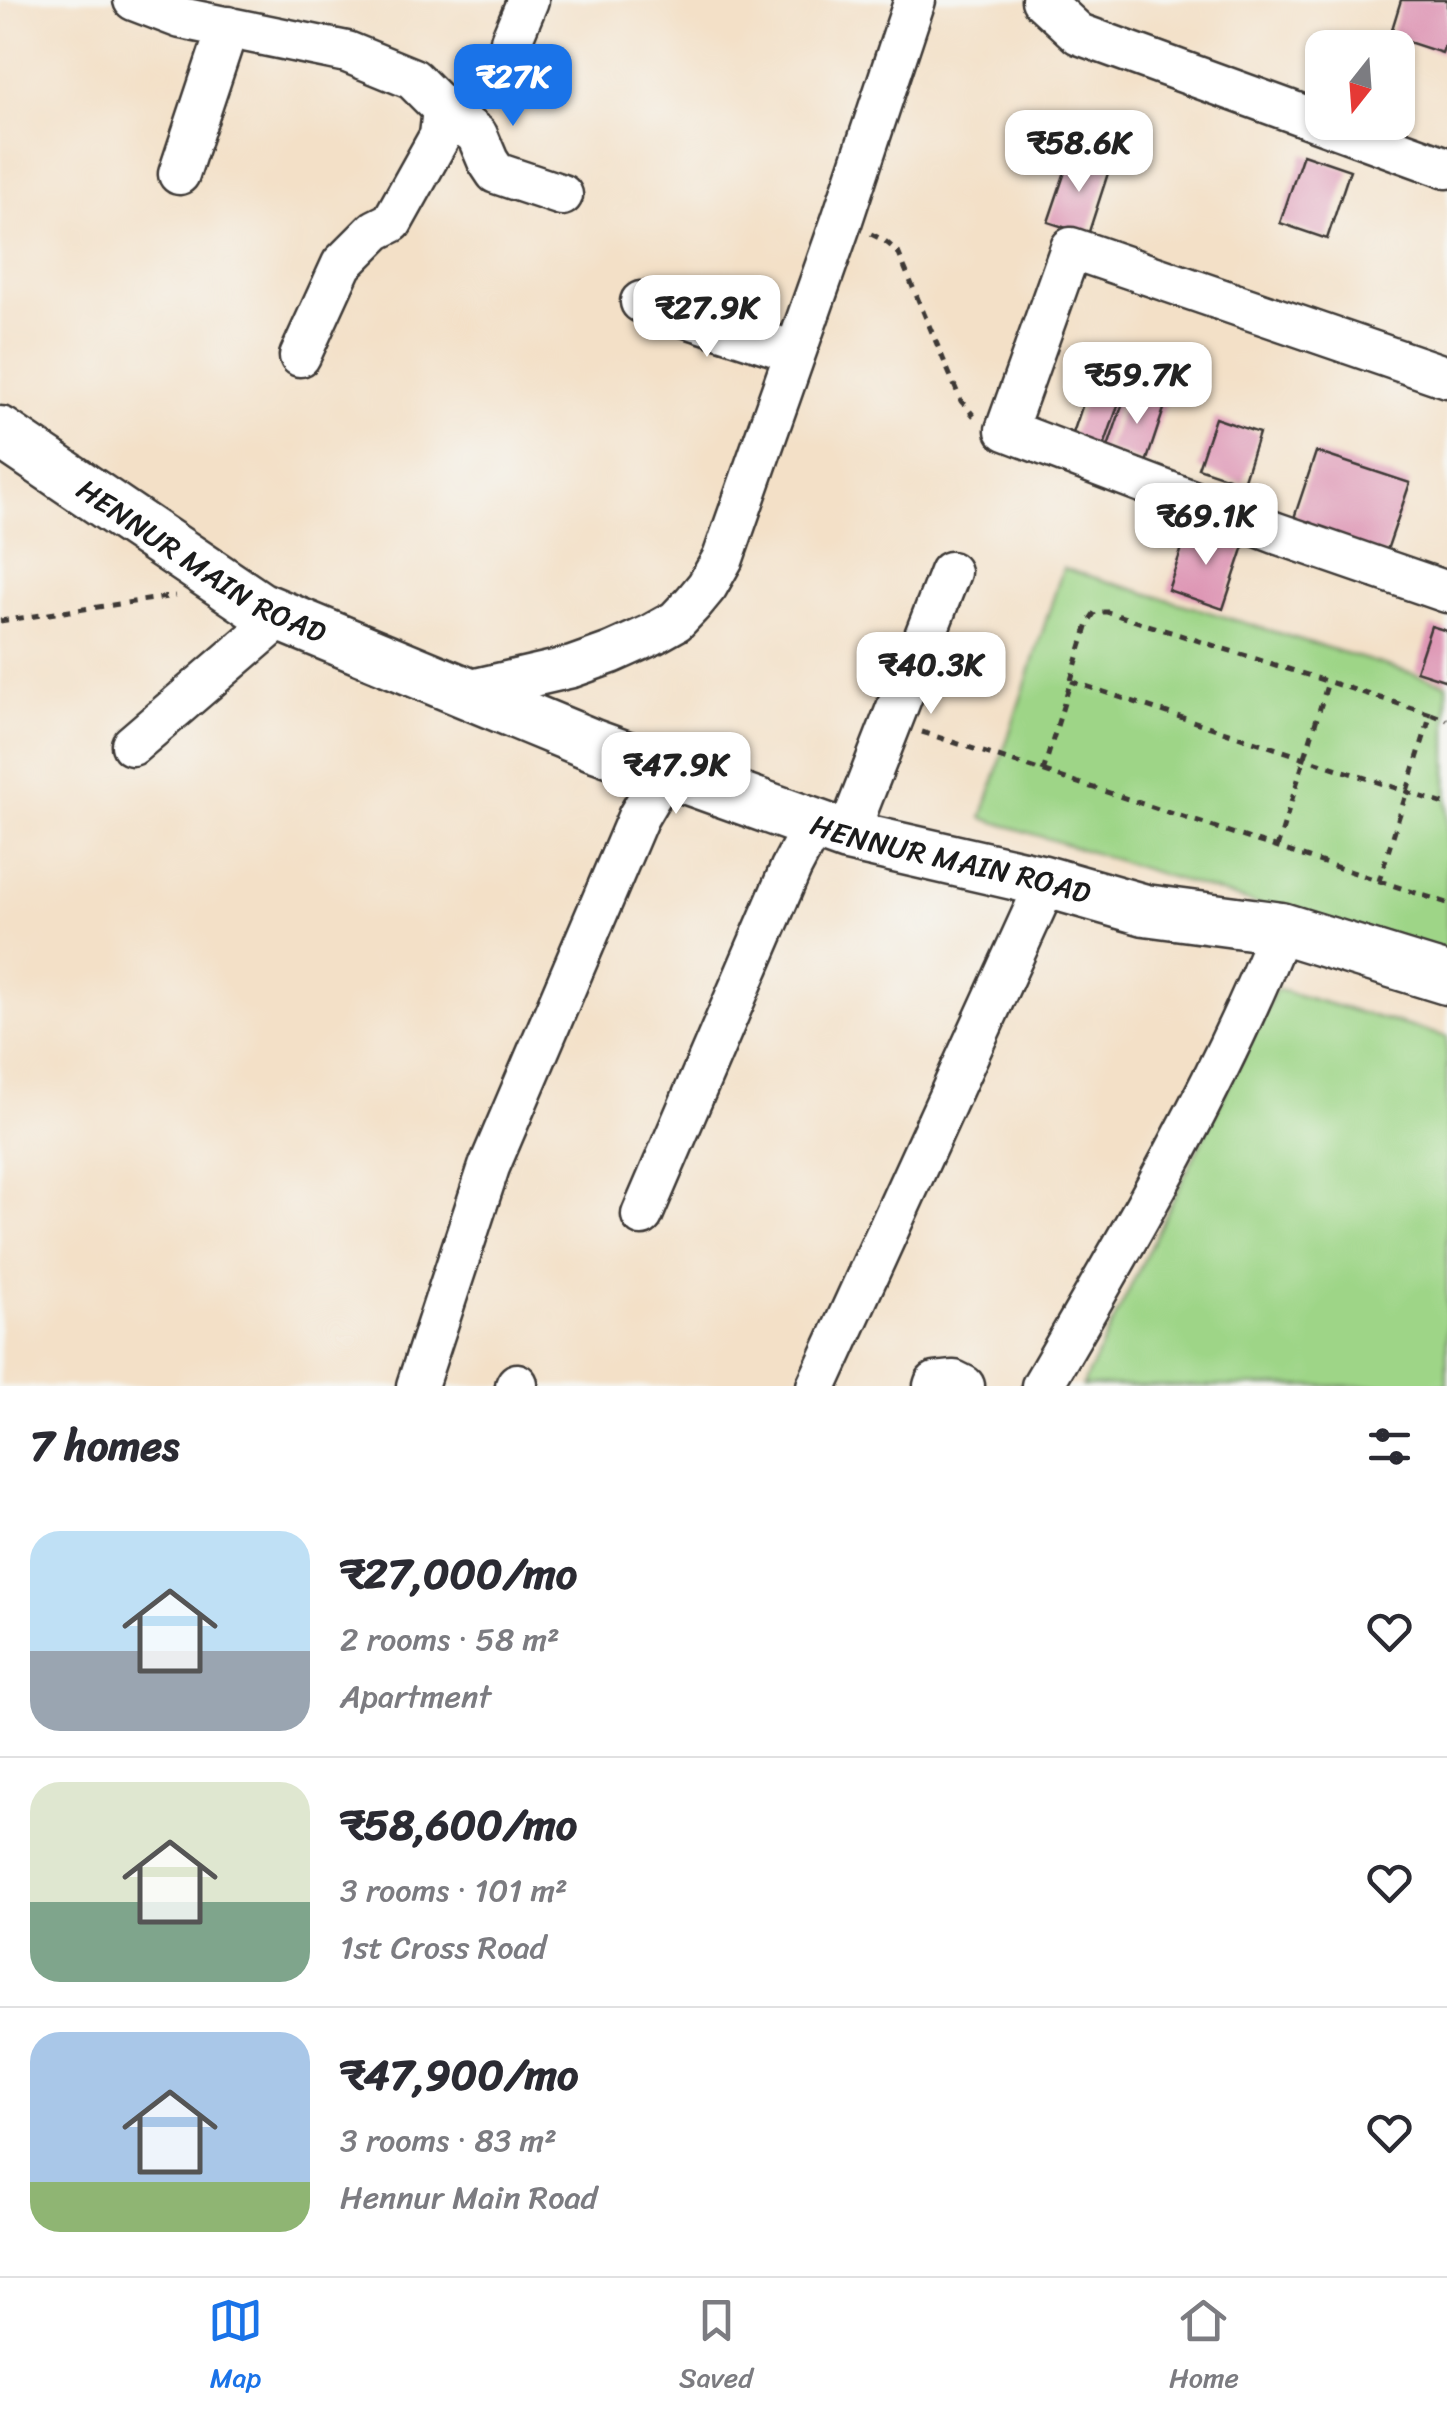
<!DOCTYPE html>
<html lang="en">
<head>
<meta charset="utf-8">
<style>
	body { margin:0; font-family:Sriracha,sans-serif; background:#f2f2f3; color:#2b2b33; height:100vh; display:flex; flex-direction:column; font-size:38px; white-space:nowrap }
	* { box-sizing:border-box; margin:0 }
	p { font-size:32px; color:#7c7c81 }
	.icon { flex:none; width:55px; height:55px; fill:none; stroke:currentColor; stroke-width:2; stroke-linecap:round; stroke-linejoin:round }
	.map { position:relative; height:1386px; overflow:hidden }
	.sheet { display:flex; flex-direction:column; background:#fff; flex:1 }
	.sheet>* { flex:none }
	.needle { width:65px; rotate:197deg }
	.fabs { position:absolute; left:1305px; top:30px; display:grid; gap:20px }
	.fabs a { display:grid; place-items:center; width:110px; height:110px; border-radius:20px; background:#fff; box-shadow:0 2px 8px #0004; font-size:50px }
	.price { position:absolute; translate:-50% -85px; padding:0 22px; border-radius:20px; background:#fff; color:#222; font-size:32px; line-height:65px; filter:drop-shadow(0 2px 5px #0008) }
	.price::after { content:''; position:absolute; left:50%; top:60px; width:30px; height:22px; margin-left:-15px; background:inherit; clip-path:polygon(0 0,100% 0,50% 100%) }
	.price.selected { background:#1a73e8; color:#fff }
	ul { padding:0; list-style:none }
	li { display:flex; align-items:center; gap:30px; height:250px; padding:0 30px }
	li+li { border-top:2px solid #e1e1e2 }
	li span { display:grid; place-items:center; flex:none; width:280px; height:200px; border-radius:30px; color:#555 }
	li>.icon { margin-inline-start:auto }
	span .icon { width:120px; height:120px; fill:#fffc; stroke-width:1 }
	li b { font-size:42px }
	h2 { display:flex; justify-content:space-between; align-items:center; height:120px; padding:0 30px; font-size:42px }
	.tab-bar { display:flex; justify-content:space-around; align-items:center; height:140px; border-top:2px solid #e1e1e2; background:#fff; font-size:28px; color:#7c7c81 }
	.tab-bar a { display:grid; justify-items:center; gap:5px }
	.tab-bar .selected { color:#1a73e8 }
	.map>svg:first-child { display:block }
	.green { fill:#9ed587; stroke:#5d7852; stroke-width:2.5 }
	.building { fill:#dd93b2 }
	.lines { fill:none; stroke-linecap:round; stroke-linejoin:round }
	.minor-casing { stroke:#3c3936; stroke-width:45 }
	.major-casing { stroke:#3c3936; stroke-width:55 }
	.path { stroke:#3c3936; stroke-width:5; stroke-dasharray:8 8; stroke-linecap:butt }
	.minor { stroke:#fff; stroke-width:40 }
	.major { stroke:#fff; stroke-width:50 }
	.labels { text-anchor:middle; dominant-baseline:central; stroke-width:8; stroke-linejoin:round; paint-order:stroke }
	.street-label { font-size:30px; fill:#1c1c1c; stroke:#f6f6f2 }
</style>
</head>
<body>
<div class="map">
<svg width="1447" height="1386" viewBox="0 0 1447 1386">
	<rect width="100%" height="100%" fill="#f6f6f2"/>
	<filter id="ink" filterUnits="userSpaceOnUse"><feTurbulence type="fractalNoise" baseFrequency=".01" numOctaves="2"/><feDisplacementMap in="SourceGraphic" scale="20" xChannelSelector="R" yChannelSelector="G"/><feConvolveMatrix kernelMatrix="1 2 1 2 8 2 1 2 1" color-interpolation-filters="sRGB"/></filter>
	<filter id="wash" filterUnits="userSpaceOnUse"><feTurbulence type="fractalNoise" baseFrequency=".0048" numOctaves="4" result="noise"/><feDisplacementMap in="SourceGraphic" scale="40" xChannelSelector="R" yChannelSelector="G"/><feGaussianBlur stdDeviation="2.25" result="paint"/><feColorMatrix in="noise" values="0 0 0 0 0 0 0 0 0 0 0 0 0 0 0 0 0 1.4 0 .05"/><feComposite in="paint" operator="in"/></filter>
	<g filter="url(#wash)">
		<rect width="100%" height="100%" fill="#f3e0c7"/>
		<path class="green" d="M1063 568 1447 684V964L982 818Z
			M1276 989 1447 1037V1386H1082Z"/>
		<g id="blocks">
			<path class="building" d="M1401 0H1447V39L1442 53 1390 36Z
				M1071 154 1110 167 1088 235 1048 222Z
				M1303 154 1350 170 1327 239 1280 223Z
				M1092 377 1124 388 1100 458 1068 448Z
				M1127 391 1166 403 1146 463 1107 450Z
				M1215 418 1259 433 1243 483 1198 468Z
				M1316 452 1410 483 1385 556 1292 524Z
				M1189 527 1244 546 1223 609 1168 590Z
				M1431 626 1447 631V681L1416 671Z"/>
		</g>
	</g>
	<g filter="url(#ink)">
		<use href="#blocks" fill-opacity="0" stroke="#3c3936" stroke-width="2.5"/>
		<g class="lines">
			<defs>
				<path id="minor" d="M134 0 181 18 347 52 413 79 443 109 440 136 392 222 376 230 342 264 300 356
					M1042 0 1079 34 1447 168
					M511 41 528 0
					M443 109 477 135 488 161 496 173 562 195
					M179 174 228 27
					M641 302 794 352
					M1447 377 1071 248 1006 430 1276 533 1447 592
					M463 692 572 667 611 653 651 635 676 621 693 603 707 586 723 558 842 220 915 0
					M132 745 282 616
					M847 836 950 572
					M642 1215 791 868 814 824
					M417 1386 489 1167 638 817 665 771
					M516 1386 517 1384
					M817 1386 1047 882
					M934 1386 935 1383 954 1381 964 1386
					M1042 1386C1129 1237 1217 1088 1281 928"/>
				<g id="major">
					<path id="s1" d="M0 432 259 607 593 745 847 836 1040 880 1145 910 1281 928 1447 979"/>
				</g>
			</defs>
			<use href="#minor" class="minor-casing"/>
			<use href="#major" class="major-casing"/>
			<path class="path" d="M871 234 885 241 898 252 961 401 974 416
				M0 621 175 596
				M1071 681 1447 805
				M1431 714 1447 720
				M922 732 1447 903
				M1043 772 1089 621 1095 612H1107L1431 714 1379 881
				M1277 848 1328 682"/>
			<use href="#minor" class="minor"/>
			<use href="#major" class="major"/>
		</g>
	</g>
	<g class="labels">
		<g class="street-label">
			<text stroke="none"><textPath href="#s1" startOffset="240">HENNUR MAIN ROAD</textPath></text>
			<text stroke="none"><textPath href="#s1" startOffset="1050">HENNUR MAIN ROAD</textPath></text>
		</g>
	</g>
</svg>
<div class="fabs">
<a><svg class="needle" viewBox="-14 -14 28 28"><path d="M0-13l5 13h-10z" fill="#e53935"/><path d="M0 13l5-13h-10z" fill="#7c7c81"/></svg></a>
</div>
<b class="price selected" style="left:513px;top:129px">₹27K</b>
<b class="price" style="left:1079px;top:195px">₹58.6K</b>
<b class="price" style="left:707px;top:360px">₹27.9K</b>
<b class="price" style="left:1137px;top:427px">₹59.7K</b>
<b class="price" style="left:1206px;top:568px">₹69.1K</b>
<b class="price" style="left:931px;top:717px">₹40.3K</b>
<b class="price" style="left:676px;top:817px">₹47.9K</b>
</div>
<section class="sheet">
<h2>7 homes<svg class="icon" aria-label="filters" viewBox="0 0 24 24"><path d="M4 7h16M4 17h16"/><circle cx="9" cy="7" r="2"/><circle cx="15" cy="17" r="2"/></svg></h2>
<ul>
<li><span style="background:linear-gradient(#bfe0f5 60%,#9aa5b1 0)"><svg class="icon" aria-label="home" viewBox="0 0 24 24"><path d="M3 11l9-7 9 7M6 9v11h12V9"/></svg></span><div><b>₹27,000/mo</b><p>2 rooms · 58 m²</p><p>Apartment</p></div><svg class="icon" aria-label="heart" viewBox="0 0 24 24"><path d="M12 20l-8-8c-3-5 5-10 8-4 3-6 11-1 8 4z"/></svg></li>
<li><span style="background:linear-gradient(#dfe7d0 60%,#7fa58c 0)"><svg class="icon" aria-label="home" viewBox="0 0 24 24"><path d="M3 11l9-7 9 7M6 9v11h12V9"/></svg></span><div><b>₹58,600/mo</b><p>3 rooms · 101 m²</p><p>1st Cross Road</p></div><svg class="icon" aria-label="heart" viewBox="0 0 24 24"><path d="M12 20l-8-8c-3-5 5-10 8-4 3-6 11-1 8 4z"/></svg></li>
<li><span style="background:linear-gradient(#a9c7e8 75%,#8fb573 0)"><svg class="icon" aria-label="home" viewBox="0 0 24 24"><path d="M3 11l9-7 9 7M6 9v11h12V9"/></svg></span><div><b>₹47,900/mo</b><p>3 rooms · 83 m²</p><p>Hennur Main Road</p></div><svg class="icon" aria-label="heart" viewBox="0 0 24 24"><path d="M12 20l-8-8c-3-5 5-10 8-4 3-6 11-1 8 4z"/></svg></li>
</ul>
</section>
<nav class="tab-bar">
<a class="selected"><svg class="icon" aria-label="map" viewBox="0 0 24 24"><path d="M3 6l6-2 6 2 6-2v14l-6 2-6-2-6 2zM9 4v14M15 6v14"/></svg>Map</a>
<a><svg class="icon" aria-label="saved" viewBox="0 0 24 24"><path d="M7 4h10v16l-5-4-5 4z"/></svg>Saved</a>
<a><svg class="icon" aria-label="home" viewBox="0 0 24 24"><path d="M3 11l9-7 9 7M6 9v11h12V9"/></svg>Home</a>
</nav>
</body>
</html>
